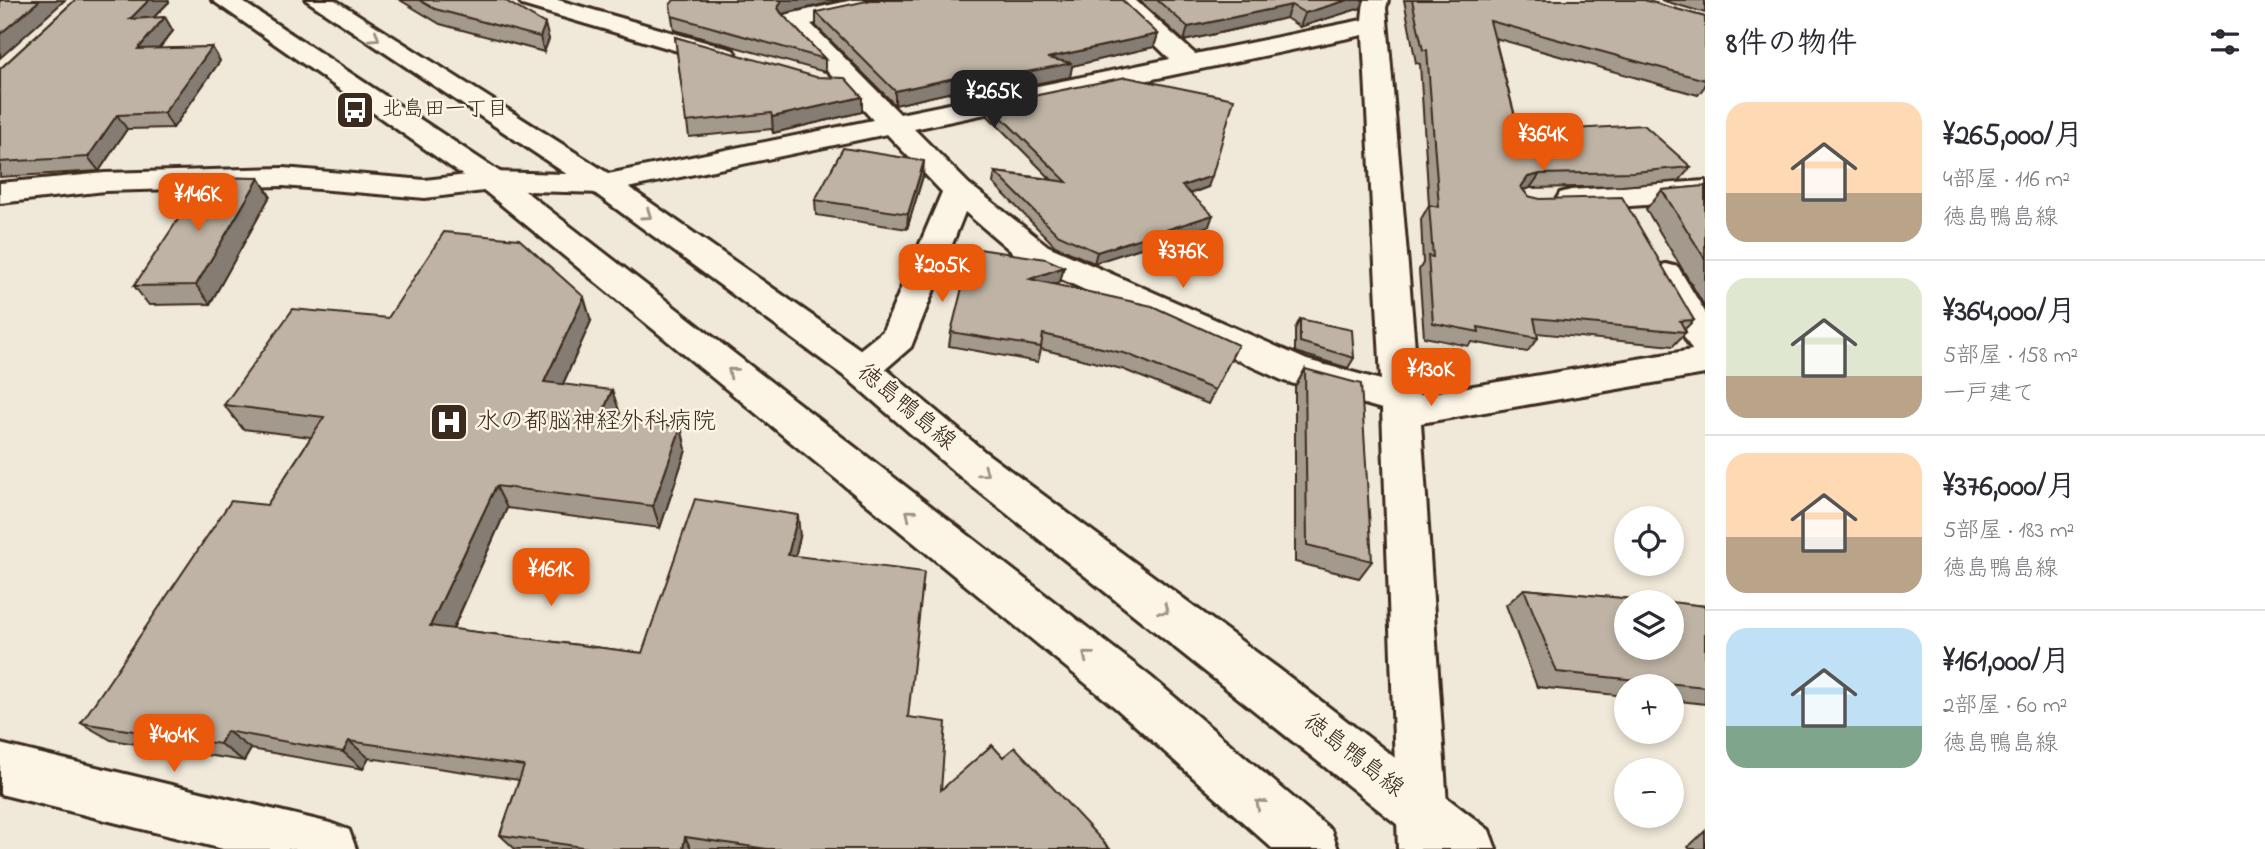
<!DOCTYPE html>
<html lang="ja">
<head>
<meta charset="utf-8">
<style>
	body { margin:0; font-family:"Indie Flower","Klee One",sans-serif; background:#f7f7f7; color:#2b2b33; height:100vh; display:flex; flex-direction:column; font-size:26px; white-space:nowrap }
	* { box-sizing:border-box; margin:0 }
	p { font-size:23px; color:#7c7c81 }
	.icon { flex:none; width:38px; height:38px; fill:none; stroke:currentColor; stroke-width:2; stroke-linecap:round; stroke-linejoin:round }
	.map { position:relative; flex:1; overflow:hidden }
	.sheet { display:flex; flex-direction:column; background:#fff; width:560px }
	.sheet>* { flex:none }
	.controls { position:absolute; left:1614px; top:506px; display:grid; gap:14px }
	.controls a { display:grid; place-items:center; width:70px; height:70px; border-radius:50%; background:#fff; box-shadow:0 4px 10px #0003; font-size:35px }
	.price { position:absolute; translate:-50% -60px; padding:0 16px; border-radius:14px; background:#ea580c; color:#fff; font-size:23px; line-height:46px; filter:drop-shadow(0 2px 4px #0008) }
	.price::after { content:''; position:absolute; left:50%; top:42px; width:21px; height:16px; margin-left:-10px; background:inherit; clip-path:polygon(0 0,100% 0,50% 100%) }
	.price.active { background:#222; color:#fff }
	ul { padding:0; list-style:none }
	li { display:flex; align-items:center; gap:21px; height:175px; padding:0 21px }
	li+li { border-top:2px solid #e1e1e2 }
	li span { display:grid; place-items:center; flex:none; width:196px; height:140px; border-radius:21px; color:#555 }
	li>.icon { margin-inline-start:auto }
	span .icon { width:84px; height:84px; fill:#fffc; stroke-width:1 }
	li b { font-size:30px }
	h2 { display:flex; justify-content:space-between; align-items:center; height:84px; padding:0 21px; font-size:30px }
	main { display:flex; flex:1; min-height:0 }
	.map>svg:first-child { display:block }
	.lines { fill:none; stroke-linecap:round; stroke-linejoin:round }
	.minor-casing { stroke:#3b2a1e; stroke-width:6 }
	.major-casing { stroke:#3b2a1e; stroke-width:6 }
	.minor { fill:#fcf5e5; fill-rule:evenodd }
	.major { fill:#fcf5e5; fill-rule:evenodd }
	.wall { fill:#a39a8d; stroke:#3b2a1e; stroke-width:2 }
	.shaded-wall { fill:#857d73; stroke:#3b2a1e; stroke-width:2 }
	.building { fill:#beb3a4; stroke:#3b2a1e; stroke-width:2 }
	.oneway { stroke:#9c9082 }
	.labels { text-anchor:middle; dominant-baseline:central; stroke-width:5; stroke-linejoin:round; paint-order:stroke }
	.far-poi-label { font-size:21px; fill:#3b2a1e; stroke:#fcf5e5; text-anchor:start }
	.street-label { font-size:24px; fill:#3b2a1e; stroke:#fcf5e5 }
	.poi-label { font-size:24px; fill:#3b2a1e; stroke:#fcf5e5; text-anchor:start }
</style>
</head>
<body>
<main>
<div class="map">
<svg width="1705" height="849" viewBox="0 0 1705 849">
	<rect width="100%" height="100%" fill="#f0e9d9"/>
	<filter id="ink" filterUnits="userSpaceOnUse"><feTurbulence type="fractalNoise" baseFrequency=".0143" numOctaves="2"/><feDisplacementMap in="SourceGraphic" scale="14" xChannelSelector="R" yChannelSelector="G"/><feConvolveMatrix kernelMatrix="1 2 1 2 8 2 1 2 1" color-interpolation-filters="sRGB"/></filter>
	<g filter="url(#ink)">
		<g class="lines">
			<defs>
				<path id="minor" d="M519 0H558L733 50 737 56 733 62H715L522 5Z
					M853 0H900L897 5 811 24 900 114 1170 59 1109 0H1135L1195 54 1362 20 1364 0H1388L1386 8 1419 395 1692 350 1649 275 1654 267 1666 264 1678 267 1705 312V374L1421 423 1450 849H1398L1382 409 1284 381 1024 262 965 212 911 347 874 379 861 383 848 379 843 369 848 359 883 331 942 192 887 134 603 193 492 190 425 198 283 186 105 191 0 203V183L105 173 283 168 425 180 492 172 603 175 873 120 781 20 784 15ZM1363 35 1381 380 1307 360 1048 246 969 184 914 129Z
					M1705 181V201L1571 210 1560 207 1556 200 1560 193 1571 190Z
					M0 744 330 823 349 830 356 849H223L0 794Z"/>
				<path id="major" d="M212 0H240L503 174 1151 677 1331 830 1338 849H1273L1117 709 481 188Z
					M306 0H335L614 177 874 359 985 452 1279 669 1489 830 1496 849H1428L957 474 848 379 592 191Z"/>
			</defs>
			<use href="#minor" class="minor-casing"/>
			<use href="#major" class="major-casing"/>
			<use href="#minor" class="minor"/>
			<use href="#major" class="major"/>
		</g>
		<path class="wall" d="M75 0H168L169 2 153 18 173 31 159 49 212 47 220 61 173 128 127 129 99 171 0 177V69Z
			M400 0H504L549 39 544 52 440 24Z
			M1139 0H1364L1361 8 1300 27 1286 18 1184 41Z
			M1404 0H1644L1705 17V86L1698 95 1495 38 1519 132 1691 167 1679 181 1622 186 1530 188 1523 190 1528 196 1694 320 1685 329 1686 332 1673 346 1537 333 1538 338 1527 352 1472 342 1468 346 1424 337 1419 270 1423 263 1421 219 1429 205 1420 64 1416 63Z
			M1661 0H1705V13Z
			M670 5 782 14 825 59V72L674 30Z
			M816 12 1158 34 1154 47 1072 66 1070 77 969 97 961 90 895 105 816 26Z
			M675 37 862 97V112L773 133 772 129 689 137Z
			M989 105 1208 187 1190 194 1209 226 1094 263 1055 246 993 183 995 172 1051 179 988 116Z
			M923 176 907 229 816 215 815 200Z
			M259 178 270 196 210 304 149 305 134 286Z
			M1705 186V307L1646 209 1662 190Z
			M1064 267 1060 282 1053 284 1238 345 1208 404 1122 369 1041 349 1038 362 949 346 951 332Z
			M388 318 591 321 563 384 620 413 617 419 681 427 686 450 660 528 507 508 453 629 642 653 800 537 795 556 908 717 941 790 1003 757 1110 849H515L500 835 519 780 369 758 363 769 251 749 244 761 111 740 81 723 267 505 311 437 243 429 224 405Z
			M1300 319 1354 358 1348 368 1295 352V329Z
			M1305 369 1372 561 1359 578 1295 562V387Z
			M1524 589 1705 606V704L1671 700V686H1626V696L1537 687 1506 605Z
			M1705 831V849H1690L1688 847Z"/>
		<path class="shaded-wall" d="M40 0H65L0 58V34Z
			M149 0H168L169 2 139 32 130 19Z
			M781 0H841L782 14 778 8Z
			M1348 0H1364L1361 8 1300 27 1305 13Z
			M1291 5 1286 18 1184 41 1188 27Z
			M165 17 173 31 147 63 138 49Z
			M545 24 549 39 544 52 540 37Z
			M1158 34 1154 47 1072 66 1070 77 969 97 971 83 1047 58Z
			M212 47 220 61 173 128 164 113Z
			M963 76 961 90 895 105V91Z
			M862 97V112L773 133 772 117Z
			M117 115 127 129 99 171 88 157Z
			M924 161 923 176 907 229 908 214Z
			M1540 174 1530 188 1518 191 1528 177Z
			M1212 176 1208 187 1178 198 1182 186Z
			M259 178 270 196 210 304 196 285Z
			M1213 215 1209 226 1094 263 1097 252Z
			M1064 267 1060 282 1027 294 1030 279Z
			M584 297 591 321 553 406 544 382Z
			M612 390 620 413 609 440 601 417Z
			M681 427 686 450 660 528 653 506Z
			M496 486 507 508 445 646 430 626Z
			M798 515 800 537 790 577 788 555Z
			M227 731 251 749 244 761 220 744Z
			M349 741 369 758 363 769 343 752Z
			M685 837 691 849H683Z"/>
		<path class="building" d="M0 0H40L0 34Z
			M75 0H149L130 19 165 17 138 49 212 47 164 113 117 115 88 157 0 162V69Z
			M419 0H504L545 24 540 37 435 9Z
			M674 0H782L778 8 781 13 825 59 672 16 670 5Z
			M871 0H1122L1158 34 1047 58 1072 63 971 83 963 76 895 91 816 12Z
			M1157 0H1348L1305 13 1291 5 1188 27Z
			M1412 0H1644L1705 17V80L1490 21 1519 132 1644 125 1691 167 1633 172 1540 174 1528 177 1521 187 1528 196 1540 199 1622 197 1694 320 1680 321 1686 332 1534 318 1538 338 1478 327 1479 332 1433 323 1428 256 1433 257 1429 205 1439 207 1427 50H1423Z
			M675 37 816 77 845 78 862 97 772 117 771 113 686 122Z
			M1126 77 1234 99 1212 176 1182 186 1213 215 1097 252 1057 234 995 172 1067 182 989 105Z
			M843 148 924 161 908 214 815 200Z
			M206 177 259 178 196 285 134 286Z
			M1705 186V259L1662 190Z
			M444 232 519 239 584 297 544 382 612 390 601 417 681 427 653 506 496 486 430 626 642 653 695 499 798 515 788 555 924 572 908 717 946 722 941 790 992 745 1003 757 1015 747 1110 849H767L685 837 683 849H596L500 835 524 766 349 741 343 752 227 731 220 744 81 723 231 501 267 505 324 417 224 405 293 309 388 318Z
			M972 248 1046 259 1064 267 1030 279 1152 306 1238 345 1215 390 1127 354 1043 334 1041 347 951 332Z
			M1300 319 1352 330 1354 358 1300 342Z
			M1305 369 1361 384 1372 561 1307 545Z
			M1524 589 1666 602H1626V648H1671V602L1705 606V687L1557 672Z"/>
		<defs><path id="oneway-chevron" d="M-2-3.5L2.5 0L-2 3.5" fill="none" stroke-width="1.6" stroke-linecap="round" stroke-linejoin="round" transform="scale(1.75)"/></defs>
		<g class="oneway">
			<use href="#oneway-chevron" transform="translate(375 37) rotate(33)"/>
			<use href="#oneway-chevron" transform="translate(647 215) rotate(35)"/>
			<use href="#oneway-chevron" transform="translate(732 372) rotate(-141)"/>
			<use href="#oneway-chevron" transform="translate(984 472) rotate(37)"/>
			<use href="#oneway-chevron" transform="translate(910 514) rotate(-141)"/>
			<use href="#oneway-chevron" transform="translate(1164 610) rotate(37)"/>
			<use href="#oneway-chevron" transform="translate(1087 656) rotate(-141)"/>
			<use href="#oneway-chevron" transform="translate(1260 804) rotate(-139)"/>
		</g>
	</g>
	<defs>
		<symbol id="bus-square" viewBox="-11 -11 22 22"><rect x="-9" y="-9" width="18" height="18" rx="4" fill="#3b2a1e" stroke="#fcf5e5"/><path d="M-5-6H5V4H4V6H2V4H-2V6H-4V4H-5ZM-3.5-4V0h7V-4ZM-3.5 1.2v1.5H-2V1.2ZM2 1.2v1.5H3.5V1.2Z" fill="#fff"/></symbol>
		<symbol id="hospital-square" viewBox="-11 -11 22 22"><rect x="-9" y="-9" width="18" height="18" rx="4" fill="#3b2a1e" stroke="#fcf5e5"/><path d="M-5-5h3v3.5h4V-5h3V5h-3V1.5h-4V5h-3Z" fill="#fff"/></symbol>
	</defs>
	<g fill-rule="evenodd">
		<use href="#bus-square" x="333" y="88" width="44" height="44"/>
		<use href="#hospital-square" x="427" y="400" width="44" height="44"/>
	</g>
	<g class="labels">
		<g class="far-poi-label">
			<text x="382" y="110">北島田一丁目</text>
		</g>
		<g class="street-label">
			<text transform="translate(906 408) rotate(40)">徳島鴨島線</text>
			<text transform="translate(1353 756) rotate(38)">徳島鴨島線</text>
		</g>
		<g class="poi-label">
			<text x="476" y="422">水の都脳神経外科病院</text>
		</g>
	</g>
</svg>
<div class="controls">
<a><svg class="icon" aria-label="locate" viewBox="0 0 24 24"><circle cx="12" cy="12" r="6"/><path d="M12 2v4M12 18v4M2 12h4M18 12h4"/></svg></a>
<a><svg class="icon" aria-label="layers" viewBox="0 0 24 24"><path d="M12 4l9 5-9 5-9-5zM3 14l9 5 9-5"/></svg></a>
<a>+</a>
<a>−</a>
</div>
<b class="price active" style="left:994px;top:130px">¥265K</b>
<b class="price" style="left:1543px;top:173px">¥364K</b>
<b class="price" style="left:198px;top:233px">¥146K</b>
<b class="price" style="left:1183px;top:290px">¥376K</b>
<b class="price" style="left:942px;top:304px">¥205K</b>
<b class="price" style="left:1431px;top:408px">¥130K</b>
<b class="price" style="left:551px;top:608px">¥161K</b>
<b class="price" style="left:174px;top:774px">¥404K</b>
</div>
<section class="sheet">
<h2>8件の物件<svg class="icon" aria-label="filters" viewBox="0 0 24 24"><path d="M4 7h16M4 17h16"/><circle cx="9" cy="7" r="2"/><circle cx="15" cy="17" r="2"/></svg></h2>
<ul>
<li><span style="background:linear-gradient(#ffd9b3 65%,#b9a48a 0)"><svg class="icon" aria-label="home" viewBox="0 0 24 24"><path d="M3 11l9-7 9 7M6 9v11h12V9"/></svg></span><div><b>¥265,000/月</b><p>4部屋 · 116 m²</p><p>徳島鴨島線</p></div></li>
<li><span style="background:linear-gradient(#dfe7d0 70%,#b9a48a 0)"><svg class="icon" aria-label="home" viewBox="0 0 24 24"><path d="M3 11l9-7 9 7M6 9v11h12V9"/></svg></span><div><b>¥364,000/月</b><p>5部屋 · 158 m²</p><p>一戸建て</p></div></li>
<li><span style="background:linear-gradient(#ffd9b3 60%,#b9a48a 0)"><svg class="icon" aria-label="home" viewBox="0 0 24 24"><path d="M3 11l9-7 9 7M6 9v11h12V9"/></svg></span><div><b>¥376,000/月</b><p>5部屋 · 183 m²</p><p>徳島鴨島線</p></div></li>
<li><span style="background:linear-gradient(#bfe0f5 70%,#7fa58c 0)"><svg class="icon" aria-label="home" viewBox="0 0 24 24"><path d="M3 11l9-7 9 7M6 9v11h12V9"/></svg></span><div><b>¥161,000/月</b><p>2部屋 · 60 m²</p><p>徳島鴨島線</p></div></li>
</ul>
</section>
</main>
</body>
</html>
